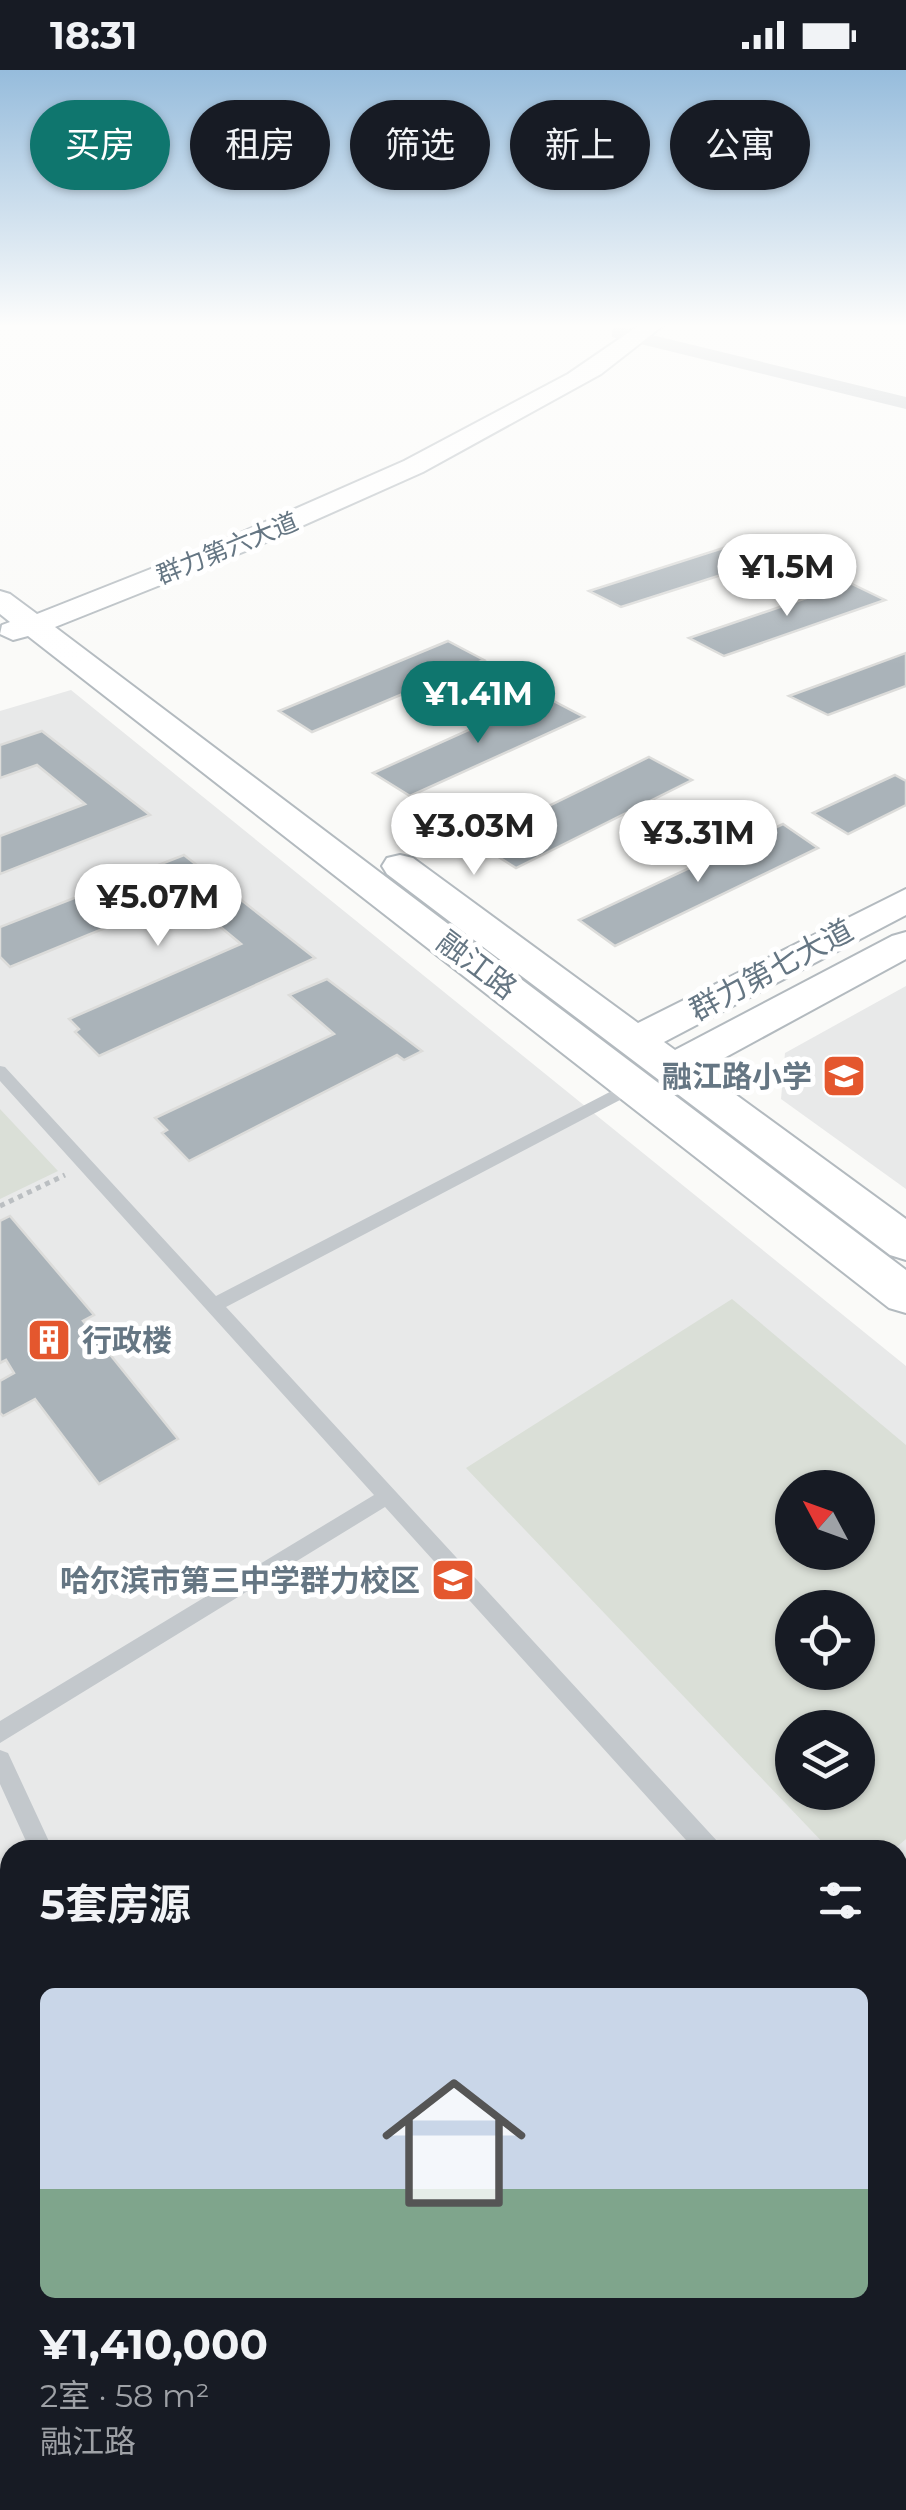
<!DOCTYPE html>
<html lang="zh">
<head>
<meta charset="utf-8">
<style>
	body { margin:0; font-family:Montserrat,"Noto Sans SC",sans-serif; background:#242831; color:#f1f3f6; height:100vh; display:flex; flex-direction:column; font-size:38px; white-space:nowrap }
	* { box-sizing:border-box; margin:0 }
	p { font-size:32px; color:#9ea1a6 }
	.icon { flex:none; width:55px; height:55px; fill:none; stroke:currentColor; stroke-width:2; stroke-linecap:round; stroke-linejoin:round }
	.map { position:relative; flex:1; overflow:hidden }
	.panel { position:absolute; left:0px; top:1770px; width:908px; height:670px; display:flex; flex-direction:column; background:#171b24; border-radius:30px 30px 0 0; box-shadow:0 2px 8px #0004 }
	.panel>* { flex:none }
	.top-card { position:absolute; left:30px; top:30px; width:848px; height:90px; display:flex; gap:20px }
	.needle { width:65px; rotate:311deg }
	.fabs { position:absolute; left:775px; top:1400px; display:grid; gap:20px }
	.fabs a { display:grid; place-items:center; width:100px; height:100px; border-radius:50%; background:#171b24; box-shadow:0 2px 8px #0004; font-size:50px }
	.price { position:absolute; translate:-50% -85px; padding:0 22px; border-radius:35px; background:#fff; color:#222; font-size:32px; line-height:65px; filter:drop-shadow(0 2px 5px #0008) }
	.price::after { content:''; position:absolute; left:50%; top:60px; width:30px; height:22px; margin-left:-15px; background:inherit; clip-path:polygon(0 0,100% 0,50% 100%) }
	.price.active { background:#0f766e; color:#fff }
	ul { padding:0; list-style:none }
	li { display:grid; align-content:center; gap:20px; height:530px; padding:0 40px }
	li span { display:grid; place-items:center; height:310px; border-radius:15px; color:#555 }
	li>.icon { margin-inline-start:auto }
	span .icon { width:180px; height:180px; fill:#fffc; stroke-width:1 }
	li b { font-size:42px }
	h2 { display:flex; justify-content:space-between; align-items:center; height:120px; padding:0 40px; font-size:42px }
	.pill { padding:0 35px; border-radius:45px; background:#171b24; box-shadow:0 2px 8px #0004; font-size:35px; line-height:90px }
	.pill.active { background:#0f766e; color:#fff }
	.status { display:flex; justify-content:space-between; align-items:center; height:70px; padding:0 50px; background:#171b24; direction:ltr }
	.status svg { height:28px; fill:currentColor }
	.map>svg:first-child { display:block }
	.built { fill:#e8e9e9; fill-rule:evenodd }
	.green { fill:#dadfd7; fill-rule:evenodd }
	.building { fill:#aab3b9; stroke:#dcdcda; stroke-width:2.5 }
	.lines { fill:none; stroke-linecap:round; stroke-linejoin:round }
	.secondary-casing { stroke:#b3babf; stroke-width:4 }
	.primary-casing { stroke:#b5babe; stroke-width:6 }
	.path-far1 { stroke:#bbbfc2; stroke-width:5; stroke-dasharray:5 5; stroke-linecap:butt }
	.path { stroke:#bbbfc2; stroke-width:8; stroke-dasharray:8 8; stroke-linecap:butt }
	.service { fill:#c3c8cc; fill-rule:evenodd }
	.tertiary { fill:#c3c8cc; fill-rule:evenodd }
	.secondary { fill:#fff; fill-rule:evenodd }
	.primary { fill:#fff; fill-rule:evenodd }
	.labels { text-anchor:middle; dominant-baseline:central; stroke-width:10; stroke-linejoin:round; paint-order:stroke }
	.far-street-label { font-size:25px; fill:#657683; stroke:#fff }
	.street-label { font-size:30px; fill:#657683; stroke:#fff }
	.poi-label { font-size:30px; font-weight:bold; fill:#657683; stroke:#fff; text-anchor:end }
</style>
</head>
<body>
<div class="status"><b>18:31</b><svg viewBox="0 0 49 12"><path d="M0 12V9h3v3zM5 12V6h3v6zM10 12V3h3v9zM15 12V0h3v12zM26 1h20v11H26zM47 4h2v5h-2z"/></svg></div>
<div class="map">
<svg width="906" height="2440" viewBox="0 0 906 2440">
	<rect width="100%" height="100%" fill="#fafaf8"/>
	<path class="built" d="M71 620 906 1296V2041L898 2043V1780H10V2430H309L301 2440H0V641ZM792 1418H858V1482H792ZM792 1538H858V1602H792ZM792 1658H858V1722H792Z
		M906 916V1119L781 1029 785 983Z"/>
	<path class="green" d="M0 1039 58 1101 0 1129Z
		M732 1229 906 1375V1769L893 1780H830L466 1398ZM792 1418H858V1482H792ZM792 1538H858V1602H792ZM792 1658H858V1722H792Z"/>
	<path class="building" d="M748 470 781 486 621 537 589 521Z
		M850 513 885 530 724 586 689 568Z
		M448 571 484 590 312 662 279 641Z
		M906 583V616L828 645 789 626Z
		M544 626 584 647 410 726 373 703Z
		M42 661 150 745 0 804V766L85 734 37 695 0 708V675Z
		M649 687 692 710 516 798 475 772Z
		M895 705 906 711V735L848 764 813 743Z
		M783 754 818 778 615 876 579 850Z
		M184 785 315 888 99 986 75 962 79 959 69 949 241 874 183 826 10 897 0 887V857Z
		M327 909 422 981 404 990 397 985 189 1091 162 1063 167 1060 155 1048 334 964 289 925Z
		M10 1146 94 1245 83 1251 178 1369 99 1414 35 1329 3 1346 0 1343V1311L14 1303 6 1290 0 1293V1151Z"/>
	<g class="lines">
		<defs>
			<path id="secondary" d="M641 254H665L601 304 423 402 248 480 55 557 906 1200V1243L889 1238 28 566 13 570 0 564 2 555 10 552 0 544V521L10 524 37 544 229 468 404 391 568 304Z
				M400 785 413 788 638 953 906 819V845L664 972 675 980 892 866 906 862V889L702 1000 906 1149V1190L890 1185 387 804 382 796 387 788Z"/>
			<path id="primary" d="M906 2252V2339L898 2342V2256Z
				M659 2430H757L753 2440H655Z"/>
		</defs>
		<use href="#secondary" class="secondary-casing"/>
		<use href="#primary" class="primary-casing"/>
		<path class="path-far1" d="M0 1136 65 1105"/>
		<path class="path" d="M0 1978 10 1972
			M0 2049 10 2042
			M0 2204 10 2200
			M0 2367 10 2368"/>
		<path class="service" d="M0 996 5 997 216 1226 629 1012H639L642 1016 639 1020 226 1237 718 1772 721 1780H695L385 1437 0 1673V1651L374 1425 0 1011Z
			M0 1680 8 1683 53 1780H30L0 1714Z
			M898 1972 906 1975V2007L898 2003Z
			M27 2430H66L62 2440H23Z
			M126 2430H156L159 2440H129Z"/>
		<path class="tertiary" d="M619 257 906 327V339L612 267V259Z"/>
		<use href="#secondary" class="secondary"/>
		<use href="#primary" class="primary"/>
	</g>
	<linearGradient id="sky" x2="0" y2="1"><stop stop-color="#96bcdc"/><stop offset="0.43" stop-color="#fdfdfc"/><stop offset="1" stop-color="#fdfdfc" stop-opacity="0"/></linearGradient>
	<rect width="906" height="595" fill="url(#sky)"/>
	<defs>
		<symbol id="school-square" viewBox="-11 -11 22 22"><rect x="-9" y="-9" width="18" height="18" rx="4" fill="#e4572e" stroke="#fff"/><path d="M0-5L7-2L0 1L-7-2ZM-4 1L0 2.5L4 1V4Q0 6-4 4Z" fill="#fff"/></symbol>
		<symbol id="building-square" viewBox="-11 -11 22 22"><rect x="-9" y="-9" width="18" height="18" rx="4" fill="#e4572e" stroke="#fff"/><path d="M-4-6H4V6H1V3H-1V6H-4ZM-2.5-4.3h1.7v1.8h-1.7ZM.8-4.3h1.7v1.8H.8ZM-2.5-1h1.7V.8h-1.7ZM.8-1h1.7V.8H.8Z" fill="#fff"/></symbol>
	</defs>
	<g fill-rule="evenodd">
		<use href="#school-square" x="819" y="981" width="50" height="50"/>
		<use href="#building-square" x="24" y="1245" width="50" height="50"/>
		<use href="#school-square" x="428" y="1485" width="50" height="50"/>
	</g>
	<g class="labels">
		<g class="far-street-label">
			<text transform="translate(227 478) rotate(-22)">群力第六大道</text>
		</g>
		<g class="street-label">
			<text transform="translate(477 895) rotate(37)">融江路</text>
			<text transform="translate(771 900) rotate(-28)">群力第七大道</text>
		</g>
		<g class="poi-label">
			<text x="812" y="1006">融江路小学</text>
			<text x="82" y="1270" text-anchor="start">行政楼</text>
			<text x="420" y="1510">哈尔滨市第三中学群力校区</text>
		</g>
	</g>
</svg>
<div class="fabs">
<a><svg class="needle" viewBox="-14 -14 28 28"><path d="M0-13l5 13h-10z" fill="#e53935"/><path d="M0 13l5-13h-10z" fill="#9ea1a6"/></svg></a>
<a><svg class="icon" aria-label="locate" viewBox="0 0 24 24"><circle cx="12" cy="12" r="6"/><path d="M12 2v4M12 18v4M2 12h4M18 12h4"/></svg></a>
<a><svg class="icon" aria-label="layers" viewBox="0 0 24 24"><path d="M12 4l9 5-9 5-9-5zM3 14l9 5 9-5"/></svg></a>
</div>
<b class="price" style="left:787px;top:549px">¥1.5M</b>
<b class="price active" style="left:478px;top:676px">¥1.41M</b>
<b class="price" style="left:474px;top:808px">¥3.03M</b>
<b class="price" style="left:698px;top:815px">¥3.31M</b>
<b class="price" style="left:158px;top:879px">¥5.07M</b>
<div class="top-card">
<a class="pill active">买房</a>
<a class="pill">租房</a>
<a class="pill">筛选</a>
<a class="pill">新上</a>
<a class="pill">公寓</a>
</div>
<section class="panel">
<h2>5套房源<svg class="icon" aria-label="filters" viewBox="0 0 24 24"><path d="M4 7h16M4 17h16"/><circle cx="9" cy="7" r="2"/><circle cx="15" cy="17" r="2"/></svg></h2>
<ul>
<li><span style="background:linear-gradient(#c9d6e8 65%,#7fa58c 0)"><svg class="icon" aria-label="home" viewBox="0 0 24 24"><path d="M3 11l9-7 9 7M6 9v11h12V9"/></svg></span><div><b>¥1,410,000</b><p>2室 · 58 m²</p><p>融江路</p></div></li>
</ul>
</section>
</div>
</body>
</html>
